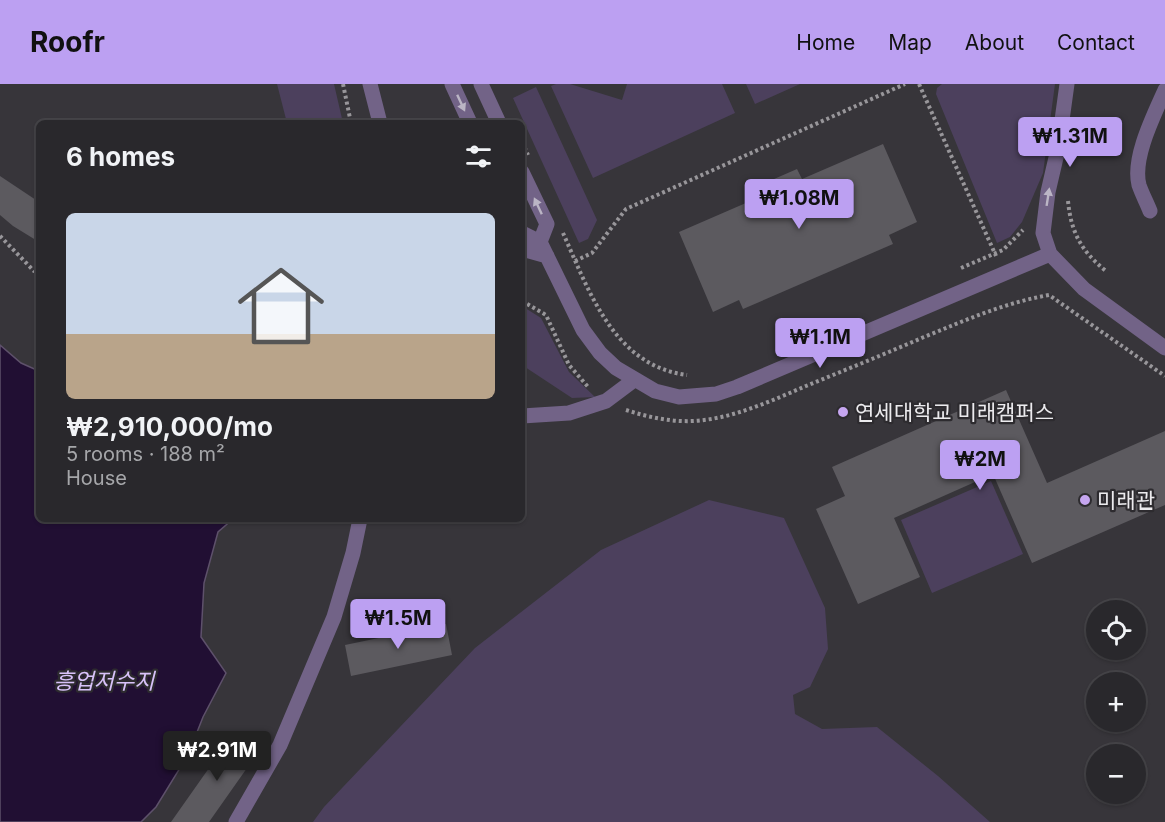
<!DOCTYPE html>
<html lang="en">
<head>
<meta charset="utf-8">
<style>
	body { margin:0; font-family:Inter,"Noto Sans KR",sans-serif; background:#313034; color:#f1f3f6; height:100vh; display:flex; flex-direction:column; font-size:22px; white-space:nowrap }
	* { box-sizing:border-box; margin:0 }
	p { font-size:20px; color:#a5a6a9 }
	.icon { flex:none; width:33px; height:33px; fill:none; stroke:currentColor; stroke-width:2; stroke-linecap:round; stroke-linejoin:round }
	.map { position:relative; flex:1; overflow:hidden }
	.side { position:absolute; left:36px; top:36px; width:489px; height:402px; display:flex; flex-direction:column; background:#29282c; border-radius:9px; box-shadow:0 2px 4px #0004,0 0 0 2px #454448 }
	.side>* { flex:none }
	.buttons { position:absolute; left:1086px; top:516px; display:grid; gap:12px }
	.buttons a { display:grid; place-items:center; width:60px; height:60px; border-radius:50%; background:#29282c; box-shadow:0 2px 4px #0004,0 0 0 2px #454448; font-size:30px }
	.price { position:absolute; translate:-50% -51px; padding:0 14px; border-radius:6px; background:#bca0f2; color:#111; font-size:20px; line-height:39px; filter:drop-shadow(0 2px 3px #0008) }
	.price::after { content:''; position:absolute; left:50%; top:36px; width:18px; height:14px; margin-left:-9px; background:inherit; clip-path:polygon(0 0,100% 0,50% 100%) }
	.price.selected { background:#222; color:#fff }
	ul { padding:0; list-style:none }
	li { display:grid; align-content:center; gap:12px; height:318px; padding:0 30px }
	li+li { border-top:2px solid #454448 }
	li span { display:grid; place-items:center; height:186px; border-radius:9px; color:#555 }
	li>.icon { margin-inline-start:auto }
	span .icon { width:108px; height:108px; fill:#fffc; stroke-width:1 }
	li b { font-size:26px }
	h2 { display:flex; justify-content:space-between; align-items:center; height:72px; padding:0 30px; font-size:26px }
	header { display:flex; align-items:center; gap:36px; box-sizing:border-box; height:84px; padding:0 30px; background:#bca0f2; color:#111 }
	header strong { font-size:28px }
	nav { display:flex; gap:33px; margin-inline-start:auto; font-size:21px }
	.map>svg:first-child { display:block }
	.green { fill:#4c405d }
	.water { fill:#210f33; stroke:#5e516b; stroke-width:1.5 }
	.building { fill:#5c5a5f }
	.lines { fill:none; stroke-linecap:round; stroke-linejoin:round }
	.path { stroke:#98969a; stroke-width:4; stroke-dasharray:3 3; stroke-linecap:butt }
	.minor { stroke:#726387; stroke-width:15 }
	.oneway { fill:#bbb5c5 }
	.poi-dot { fill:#c6a6f0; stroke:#2d2b2f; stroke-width:2 }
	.labels { text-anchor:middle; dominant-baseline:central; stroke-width:4.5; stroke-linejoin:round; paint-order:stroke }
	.poi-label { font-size:21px; fill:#ecebee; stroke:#2d2b2f; text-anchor:start }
	.water-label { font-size:22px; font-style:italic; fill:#d8c2f9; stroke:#2d2b2f }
</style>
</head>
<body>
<header>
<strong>Roofr</strong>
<nav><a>Home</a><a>Map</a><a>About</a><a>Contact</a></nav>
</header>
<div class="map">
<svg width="1165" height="738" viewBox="0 0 1165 738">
	<rect width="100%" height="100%" fill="#37353a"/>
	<path class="green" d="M277 0H334L343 39H287Z
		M556 0H570L622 16 627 0H722L735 29 593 94 551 2Z
		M746 0H800L755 20Z
		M942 0H1055L1043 89 1022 138 1010 153 997 159 936 10 937 4Z
		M536 3 597 136 588 155 579 159 513 14Z
		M522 222 541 234 569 288 595 313 572 314 522 281Z
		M991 397 1023 470 932 509 901 436Z
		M709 416 784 434 825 524 828 565 810 603 793 611 795 630 822 645 877 643 938 692 990 738H313L324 723 475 564 601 466Z"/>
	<path class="water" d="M0 261 21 279 39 287V435H233L218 448 204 499 201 553 226 589 203 633 188 671 156 723 141 738H0Z"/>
	<path class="building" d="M883 60 917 138 889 151 893 160 743 225 739 216 713 228 679 148 762 112 758 102 797 85 802 95Z
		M0 92 39 118V158L13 142 0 131Z
		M1006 306 1047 399 1165 347V421L1032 479 993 390 894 434 920 493 858 520 816 425 845 412 832 383Z
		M446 540 452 571 351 592 345 561Z
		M233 650 259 667 209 738H171Z"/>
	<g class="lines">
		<path class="path" d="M343 0 351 39
			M919 0 996 172
			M522 58 528 71
			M1068 117C1071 148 1081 167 1106 187
			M563 149C589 207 614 282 687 291
			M0 152 34 187 39 189
			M575 177 592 169 626 125 905 0
			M961 184 1003 166 1023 146
			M522 217 546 231 569 281 589 304
			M626 326C648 333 670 338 693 337 732 335 771 317 806 302 845 286 885 270 924 253 966 236 1004 219 1049 211L1165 292"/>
		<path class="minor" d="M370 0 380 39
			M452 0 470 39
			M481 0 499 39
			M522 88 547 140 540 158
			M1150 127C1147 119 1142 110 1139 101 1132 74 1154 31 1165 6
			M522 149 540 158 583 246 600 269 616 284 655 307 679 313 716 310 737 303 1050 170 1084 205 1165 264
			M522 165 547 172
			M1050 170 1043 149 1048 108 1058 65 1067 0
			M522 332 569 329 606 317 634 296
			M236 738 280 661 334 533 353 469 360 435"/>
	</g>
	<defs><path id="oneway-solid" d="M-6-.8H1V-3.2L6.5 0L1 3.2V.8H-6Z" transform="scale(1.5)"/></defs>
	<g class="oneway">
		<use href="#oneway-solid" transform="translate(461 19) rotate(65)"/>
		<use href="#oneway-solid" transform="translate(1048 113) rotate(-81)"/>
		<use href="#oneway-solid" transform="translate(538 122) rotate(-115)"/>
	</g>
	<g class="poi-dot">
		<circle cx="843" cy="328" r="6"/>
		<circle cx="1085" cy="416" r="6"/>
	</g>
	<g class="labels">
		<g class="poi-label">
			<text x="855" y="328">연세대학교 미래캠퍼스</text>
			<text x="1097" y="416">미래관</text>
		</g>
		<g class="water-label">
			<text x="104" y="597">흥업저수지</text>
		</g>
	</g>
</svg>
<div class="buttons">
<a><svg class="icon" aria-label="locate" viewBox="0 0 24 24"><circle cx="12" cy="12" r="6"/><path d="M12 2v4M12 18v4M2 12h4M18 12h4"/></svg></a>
<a>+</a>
<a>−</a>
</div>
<b class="price" style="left:1070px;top:84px">₩1.31M</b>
<b class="price" style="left:799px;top:146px">₩1.08M</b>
<b class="price" style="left:820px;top:285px">₩1.1M</b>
<b class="price" style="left:980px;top:407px">₩2M</b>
<b class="price" style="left:398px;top:566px">₩1.5M</b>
<b class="price selected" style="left:217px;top:698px">₩2.91M</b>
<section class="side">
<h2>6 homes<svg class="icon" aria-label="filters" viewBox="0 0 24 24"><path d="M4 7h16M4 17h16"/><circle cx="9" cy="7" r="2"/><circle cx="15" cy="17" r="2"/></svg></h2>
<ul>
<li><span style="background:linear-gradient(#c9d6e8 65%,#b9a48a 0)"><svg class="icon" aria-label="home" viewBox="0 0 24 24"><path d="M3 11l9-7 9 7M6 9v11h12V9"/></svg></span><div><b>₩2,910,000/mo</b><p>5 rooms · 188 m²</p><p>House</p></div></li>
</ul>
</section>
</div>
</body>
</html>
